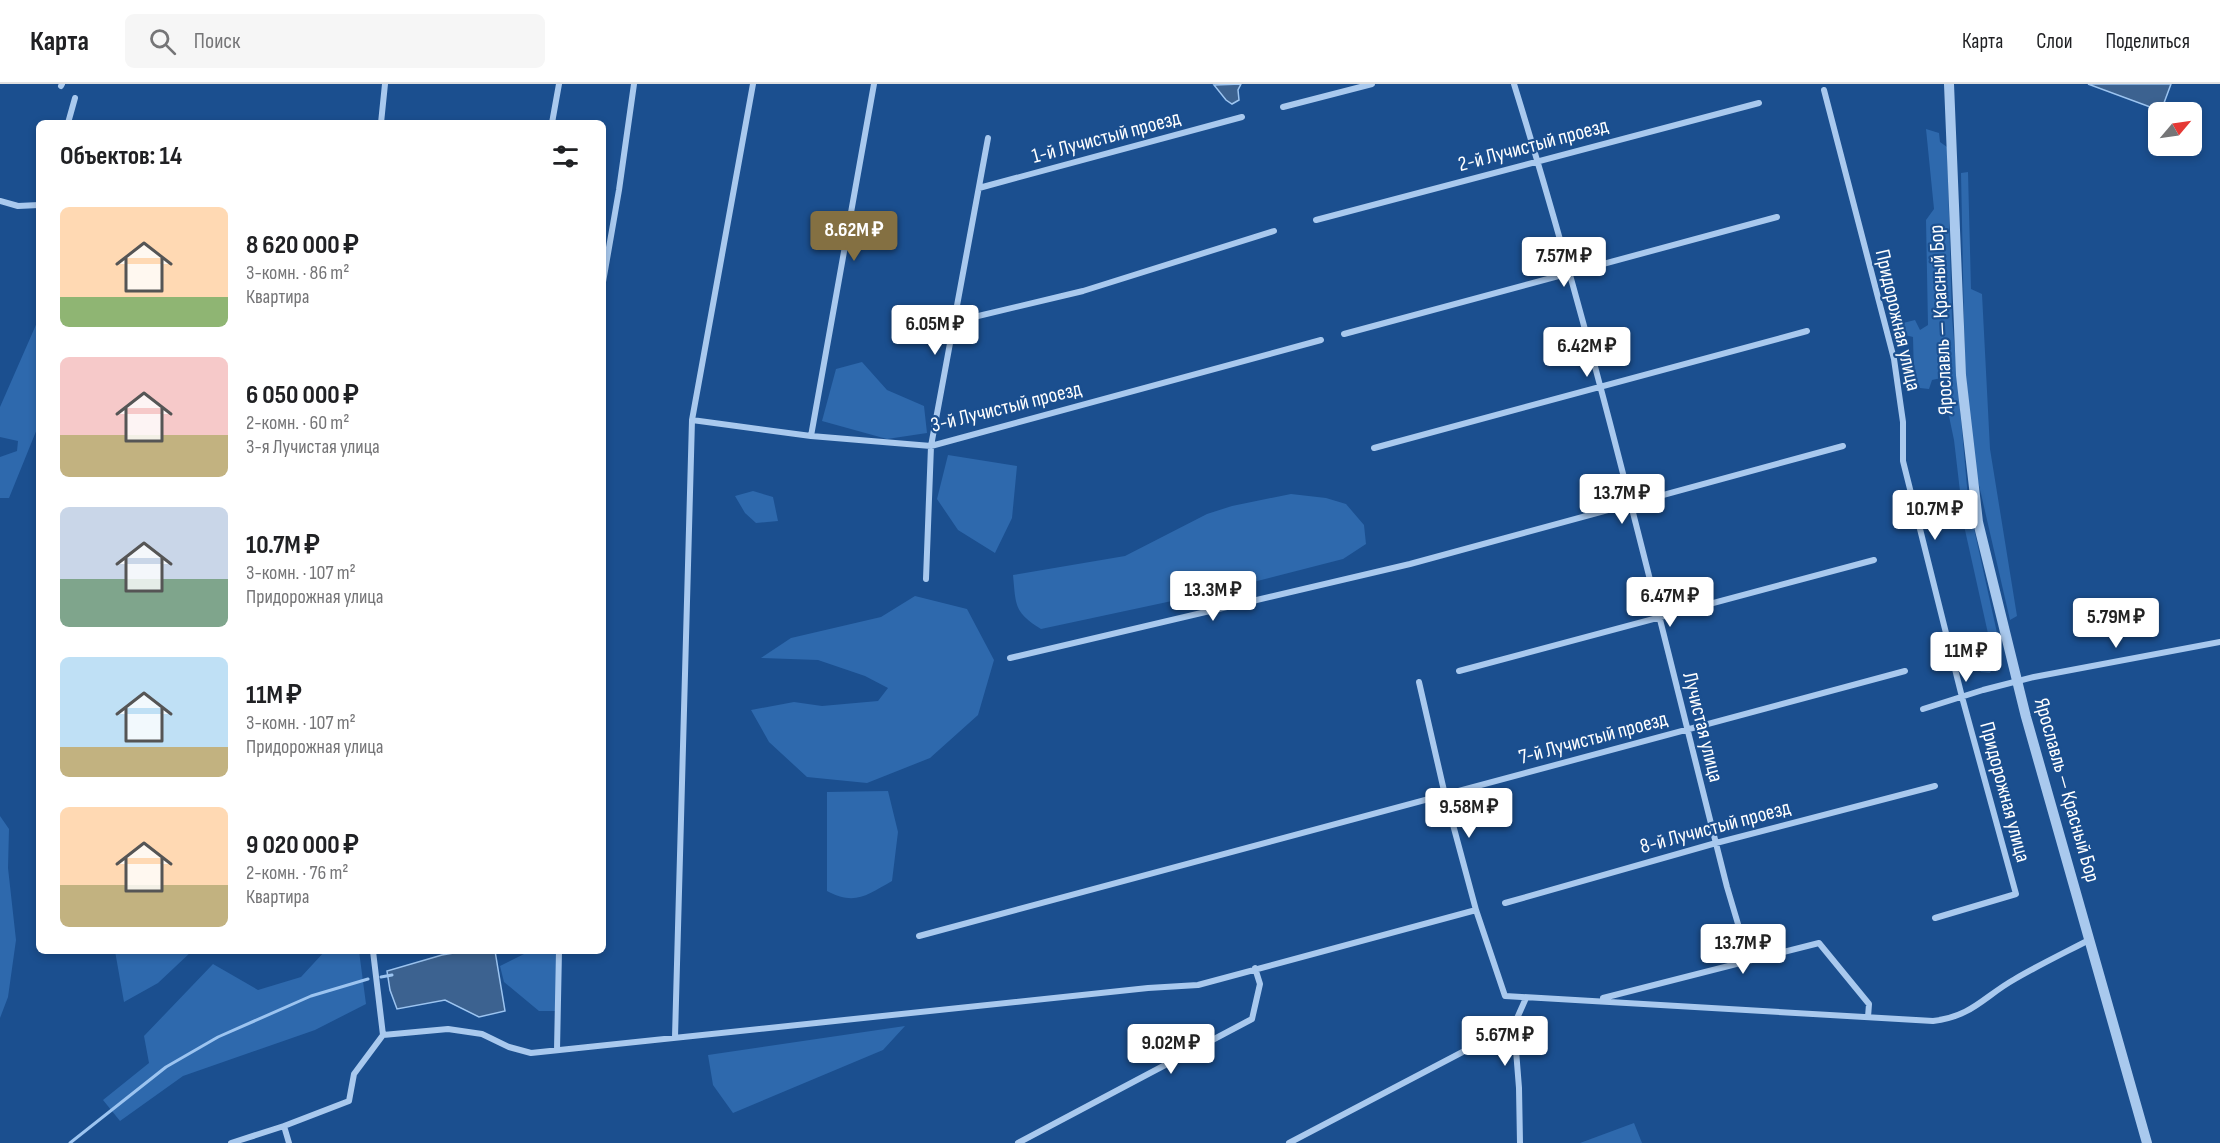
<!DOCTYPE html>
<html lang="ru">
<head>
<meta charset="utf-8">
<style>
	body { margin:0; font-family:"Sofia Sans Condensed",sans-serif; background:#f6f6f6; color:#202124; height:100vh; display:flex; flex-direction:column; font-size:22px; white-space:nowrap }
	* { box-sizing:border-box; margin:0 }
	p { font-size:20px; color:#757577 }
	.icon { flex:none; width:33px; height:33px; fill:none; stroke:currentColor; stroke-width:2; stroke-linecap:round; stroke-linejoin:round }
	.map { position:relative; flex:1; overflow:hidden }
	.sheet { position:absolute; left:36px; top:36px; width:570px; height:834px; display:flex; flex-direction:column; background:#fff; border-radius:9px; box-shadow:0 3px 9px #0003 }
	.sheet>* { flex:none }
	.needle { width:39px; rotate:61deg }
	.buttons { position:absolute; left:2148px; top:18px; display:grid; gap:12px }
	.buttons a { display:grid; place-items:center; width:54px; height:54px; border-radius:9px; background:#fff; box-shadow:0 3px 9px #0003; font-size:30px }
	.price { position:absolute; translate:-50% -51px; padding:0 14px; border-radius:6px; background:#fff; color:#222; font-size:20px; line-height:39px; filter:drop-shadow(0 2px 3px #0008) }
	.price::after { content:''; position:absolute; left:50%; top:36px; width:18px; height:14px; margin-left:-9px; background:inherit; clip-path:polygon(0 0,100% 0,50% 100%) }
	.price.active { background:#847042; color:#fff }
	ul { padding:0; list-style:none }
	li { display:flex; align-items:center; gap:18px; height:150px; padding:0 24px }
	li span { display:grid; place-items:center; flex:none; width:168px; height:120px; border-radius:9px; color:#555 }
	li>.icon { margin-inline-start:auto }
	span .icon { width:72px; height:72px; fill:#fffc; stroke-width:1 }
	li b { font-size:26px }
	h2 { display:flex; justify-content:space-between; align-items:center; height:72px; padding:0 24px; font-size:26px }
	header { display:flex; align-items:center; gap:36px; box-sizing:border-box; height:84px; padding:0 30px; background:#fff; border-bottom:2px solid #e0e0e0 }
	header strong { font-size:28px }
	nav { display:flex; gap:33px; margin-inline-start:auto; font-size:21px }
	.search { width:420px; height:54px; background:#f6f6f6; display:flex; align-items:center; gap:15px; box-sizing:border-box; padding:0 21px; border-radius:9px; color:#757577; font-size:22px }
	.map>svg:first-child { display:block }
	.green { fill:#2e69ad }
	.water { fill:#3c6290; stroke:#9cc4f0; stroke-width:1.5 }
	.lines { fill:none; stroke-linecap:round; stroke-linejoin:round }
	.stream { stroke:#9cc4f0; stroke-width:3 }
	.minor { stroke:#a9c9ee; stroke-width:6 }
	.tertiary { stroke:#a9c9ee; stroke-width:10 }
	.labels { text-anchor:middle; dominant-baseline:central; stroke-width:4.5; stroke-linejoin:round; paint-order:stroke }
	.street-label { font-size:21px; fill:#fff; stroke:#1b4f8f }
</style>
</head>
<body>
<header>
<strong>Карта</strong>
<div class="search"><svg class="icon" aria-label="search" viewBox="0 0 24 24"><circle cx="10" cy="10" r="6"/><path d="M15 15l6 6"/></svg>Поиск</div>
<nav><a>Карта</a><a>Слои</a><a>Поделиться</a></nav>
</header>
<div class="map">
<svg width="2220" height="1059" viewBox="0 0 2220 1059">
	<rect width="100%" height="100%" fill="#1b4f8f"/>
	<path class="green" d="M1926 45 1939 49 1940 58 1947 63 1952 234 1968 414 1961 416 1954 356 1941 294 1932 296 1929 305 1920 304 1914 292 1913 253 1905 251 1903 239 1915 236 1920 246 1928 241 1926 136 1934 125Z
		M1968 88 1971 205 1982 210 1990 365 2017 532 2010 536 1976 388 1965 286 1961 89Z
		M39 234V340L9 414H0V373L17 367 18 357 0 353V323Z
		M862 278 887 306 924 322 927 349 887 355 822 337 836 285Z
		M948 371 1017 382 1012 434 995 469 958 446 937 415Z
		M753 407 773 413 778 437 756 439 745 429 735 412Z
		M1291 410 1326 414 1346 420 1364 441 1366 460 1343 475 1214 508 1041 545C1014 528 1016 522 1013 491L1125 472 1207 430 1232 422Z
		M1969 422 1999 558 2000 570 1990 589 1981 588 1979 585 1991 563 1963 437 1966 432 1964 424Z
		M915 512 967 525 994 576 978 631 930 674 867 699 807 693 769 658 751 626 794 618 822 622 878 617 888 604 865 592 818 576 761 574 791 554 881 533Z
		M888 707 898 748 892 797C867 811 855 822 827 807V708Z
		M0 732 9 745 8 784 16 856 8 913 0 934Z
		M115 867H192L158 899 124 918Z
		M325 867H359L366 920 315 946 183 992 120 1037 103 1016 149 979 144 952 213 880 258 906 301 893Z
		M530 867H559L555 927H539L504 898 500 882Z
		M905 942 883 966 733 1029 713 1001 708 971Z
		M1634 1039 1642 1059H1580Z"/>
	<path class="water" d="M1241 0 1238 6 1239 16 1232 20 1226 16 1214 1Z
		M2088 0H2171L2161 27Z
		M465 867H495L505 927 479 933 445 916 397 925 390 906 387 887 442 871Z"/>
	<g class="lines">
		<path class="stream" d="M381 893 392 891
			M70 1059 166 983 218 953 311 912 368 895"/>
		<path class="minor" d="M1514 0C1596 264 1659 535 1727 803L1749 877
			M61 2 62 0
			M1824 6 1894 275 1903 338V377L1962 613 2016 810 1935 834
			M1283 23 1372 0
			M68 39 75 14
			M381 39 385 0
			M552 39 559 0
			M979 104 1242 33
			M0 117 18 122 39 121
			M1316 136 1759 19
			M603 198 619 106 634 0
			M953 238 1083 207 1274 147
			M1344 250 1777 133
			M692 336 811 352 931 362 1321 256
			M811 352 874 0
			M1374 364 1807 247
			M926 495 931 362 988 54
			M1010 574 1410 480 1843 362
			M1459 587 1874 476
			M1419 598 1445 711 1476 826 1505 912 1933 937C1973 932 1983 913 2015 895 2039 881 2064 869 2089 856
			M1923 625 1983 606 2034 593 2220 558
			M1505 819 1716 759 1935 702
			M919 852 1905 587
			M1603 914 1819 859 1869 920 1868 933
			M383 951 448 945 482 950 509 963 531 969 1148 904 1198 901 1476 826
			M675 953 692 336 753 0
			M557 966 559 867
			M231 1059 284 1042
			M289 1059 284 1042 349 1017 354 990 383 951 373 867
			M1018 1059 1252 935 1260 900 1255 884
			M1289 1059 1514 941
			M1520 1059 1519 1004 1514 941 1526 914"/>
		<path class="tertiary" d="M1949 0 1961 291 1978 438 2026 633 2147 1059"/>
	</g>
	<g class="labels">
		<g class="street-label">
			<text transform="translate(1106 53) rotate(-15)">1-й Лучистый проезд</text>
			<text transform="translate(1533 61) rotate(-15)">2-й Лучистый проезд</text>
			<text transform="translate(1898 236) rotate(77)">Придорожная улица</text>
			<text transform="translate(1941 236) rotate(-93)">Ярославль — Красный Бор</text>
			<text transform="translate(1006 323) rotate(-14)">3-й Лучистый проезд</text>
			<text transform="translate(1703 643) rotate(76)">Лучистая улица</text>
			<text transform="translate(1593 654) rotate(-15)">7-й Лучистый проезд</text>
			<text transform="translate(2067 706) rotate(74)">Ярославль — Красный Бор</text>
			<text transform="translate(2005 708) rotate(75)">Придорожная улица</text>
			<text transform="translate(1715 743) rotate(-15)">8-й Лучистый проезд</text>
		</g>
	</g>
</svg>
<div class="buttons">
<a><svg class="needle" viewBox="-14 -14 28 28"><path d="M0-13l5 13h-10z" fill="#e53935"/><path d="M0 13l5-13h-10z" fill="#757577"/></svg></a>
</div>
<b class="price active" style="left:854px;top:178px">8.62M ₽</b>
<b class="price" style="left:1564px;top:204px">7.57M ₽</b>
<b class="price" style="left:935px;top:272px">6.05M ₽</b>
<b class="price" style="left:1587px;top:294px">6.42M ₽</b>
<b class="price" style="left:1622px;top:441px">13.7M ₽</b>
<b class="price" style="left:1935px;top:457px">10.7M ₽</b>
<b class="price" style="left:1213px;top:538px">13.3M ₽</b>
<b class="price" style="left:1670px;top:544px">6.47M ₽</b>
<b class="price" style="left:2116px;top:565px">5.79M ₽</b>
<b class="price" style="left:1966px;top:599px">11M ₽</b>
<b class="price" style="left:1469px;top:755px">9.58M ₽</b>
<b class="price" style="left:1743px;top:891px">13.7M ₽</b>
<b class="price" style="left:1505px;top:983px">5.67M ₽</b>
<b class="price" style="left:1171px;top:991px">9.02M ₽</b>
<section class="sheet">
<h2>Объектов: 14<svg class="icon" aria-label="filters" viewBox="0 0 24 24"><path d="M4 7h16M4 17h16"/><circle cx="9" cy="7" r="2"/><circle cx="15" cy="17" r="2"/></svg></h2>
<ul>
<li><span style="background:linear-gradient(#ffd9b3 75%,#8fb573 0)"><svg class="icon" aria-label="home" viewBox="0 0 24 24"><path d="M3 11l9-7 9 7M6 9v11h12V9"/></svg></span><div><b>8 620 000 ₽</b><p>3-комн. · 86 m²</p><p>Квартира</p></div></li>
<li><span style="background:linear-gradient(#f6c9c9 65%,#c2b280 0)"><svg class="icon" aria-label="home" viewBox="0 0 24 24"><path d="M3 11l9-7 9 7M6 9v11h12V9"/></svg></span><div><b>6 050 000 ₽</b><p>2-комн. · 60 m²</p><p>3-я Лучистая улица</p></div></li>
<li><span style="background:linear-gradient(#c9d6e8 60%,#7fa58c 0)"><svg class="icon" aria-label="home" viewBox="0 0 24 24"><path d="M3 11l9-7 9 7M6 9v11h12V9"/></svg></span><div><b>10.7M ₽</b><p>3-комн. · 107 m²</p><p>Придорожная улица</p></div></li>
<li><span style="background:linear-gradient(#bfe0f5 75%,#c2b280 0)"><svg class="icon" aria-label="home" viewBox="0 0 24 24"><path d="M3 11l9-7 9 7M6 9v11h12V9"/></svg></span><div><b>11M ₽</b><p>3-комн. · 107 m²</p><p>Придорожная улица</p></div></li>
<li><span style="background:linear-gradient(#ffd9b3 65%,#c2b280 0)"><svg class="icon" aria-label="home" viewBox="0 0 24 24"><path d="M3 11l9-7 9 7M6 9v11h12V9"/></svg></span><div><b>9 020 000 ₽</b><p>2-комн. · 76 m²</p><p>Квартира</p></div></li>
</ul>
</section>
</div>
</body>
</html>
